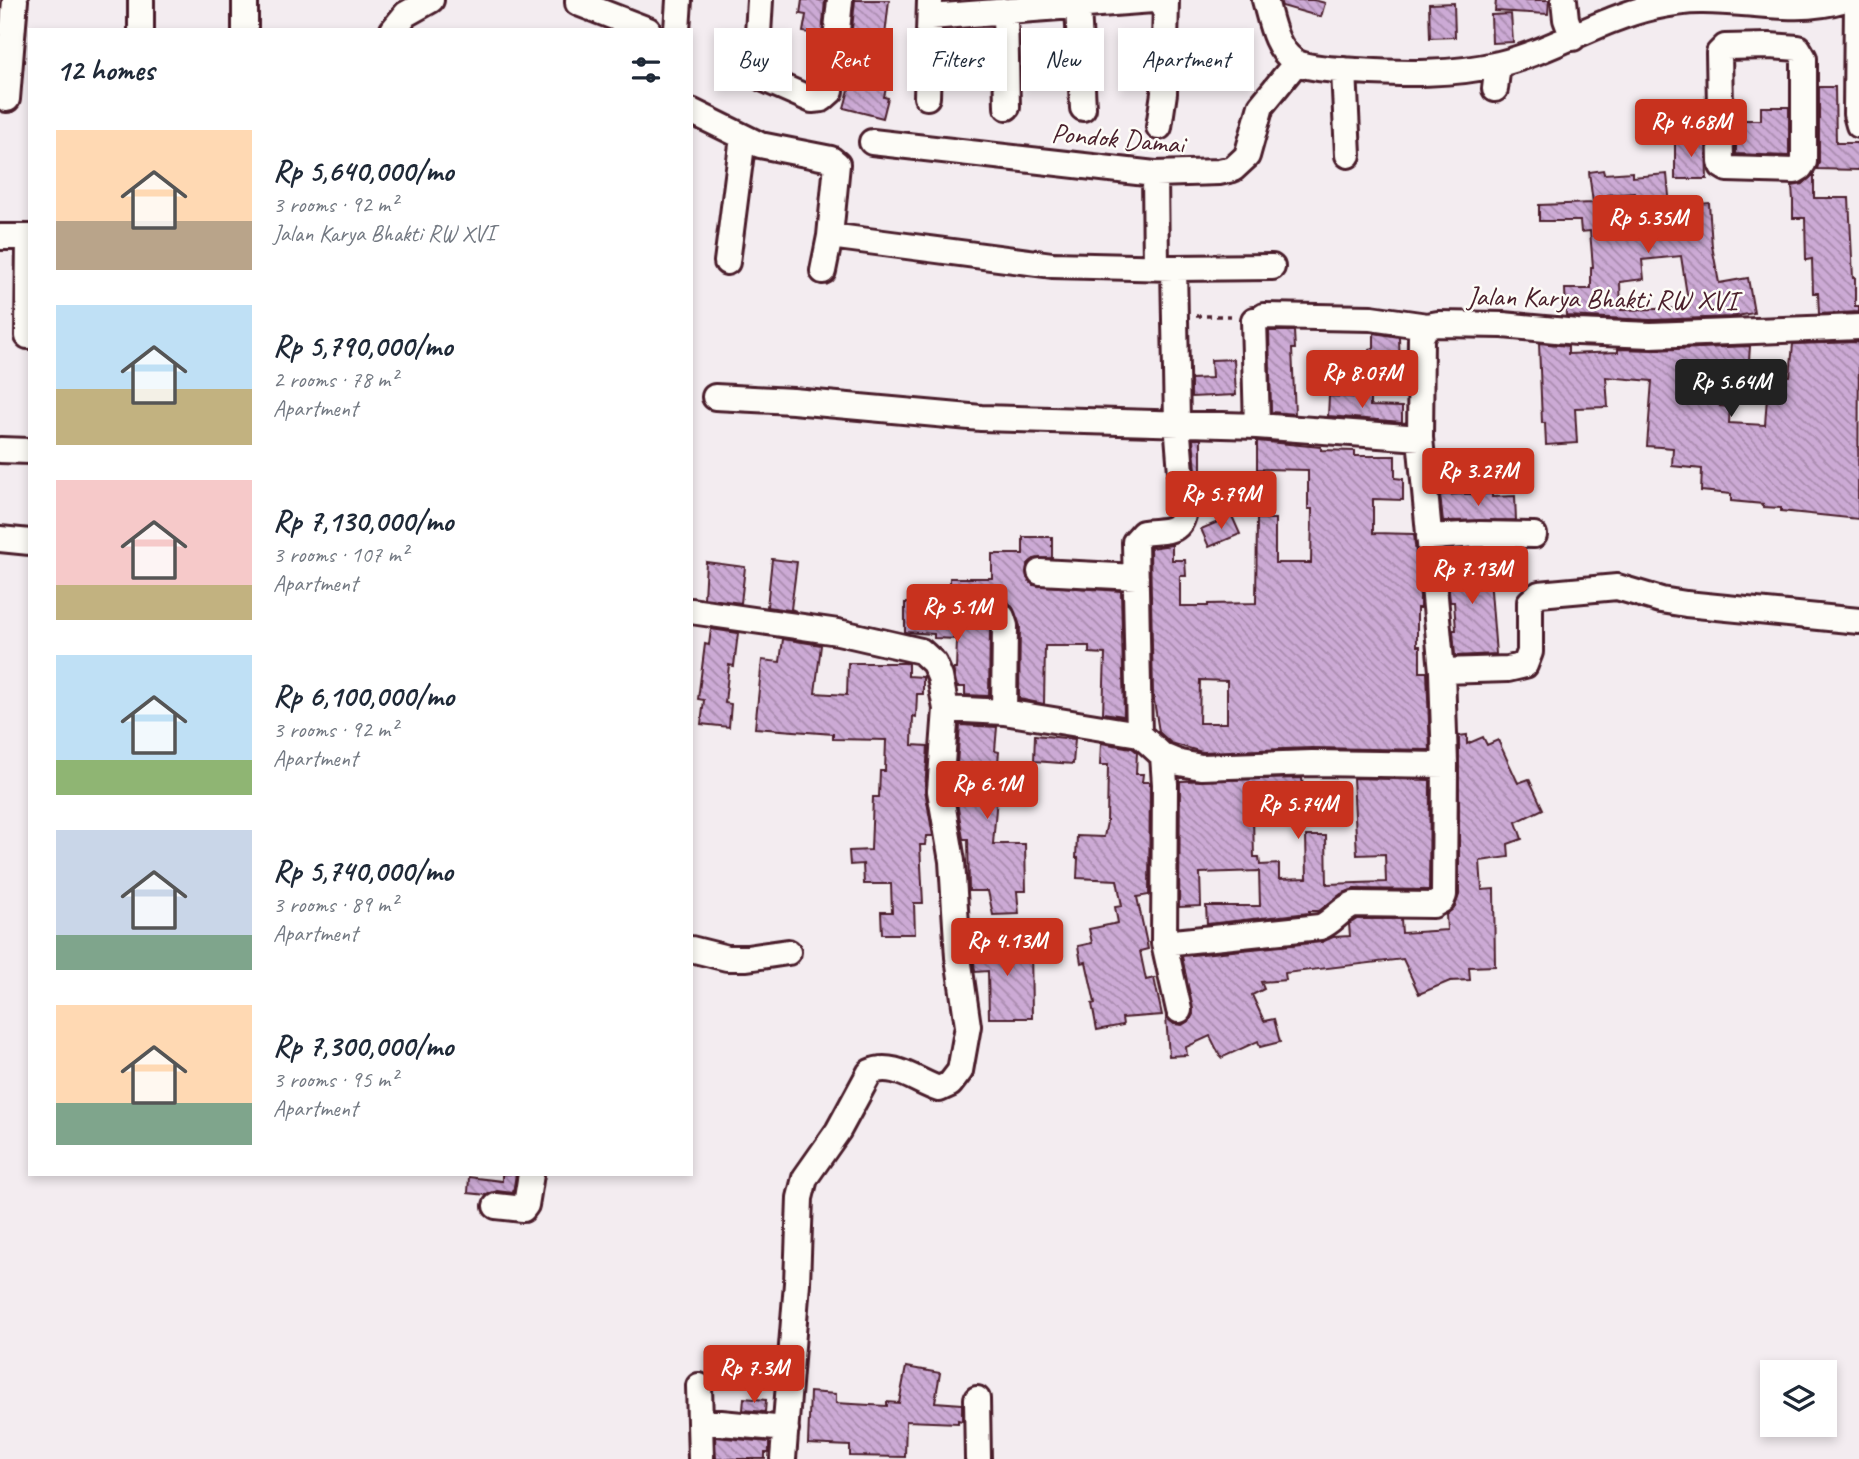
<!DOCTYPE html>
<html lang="en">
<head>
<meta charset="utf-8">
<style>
	body { margin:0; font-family:Caveat,sans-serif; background:#f2f2f3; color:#1f2937; height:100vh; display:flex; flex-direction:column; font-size:26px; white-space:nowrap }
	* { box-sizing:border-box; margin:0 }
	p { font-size:23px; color:#747a83 }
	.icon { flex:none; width:38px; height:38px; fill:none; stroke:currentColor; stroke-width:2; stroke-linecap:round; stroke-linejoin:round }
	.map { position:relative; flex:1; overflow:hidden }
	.side { position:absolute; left:28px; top:28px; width:665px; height:1148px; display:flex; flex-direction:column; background:#fff; border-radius:0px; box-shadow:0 4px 10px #0003 }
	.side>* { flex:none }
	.top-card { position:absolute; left:714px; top:28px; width:665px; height:63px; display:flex; gap:14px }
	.fabs { position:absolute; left:1760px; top:1360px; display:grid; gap:14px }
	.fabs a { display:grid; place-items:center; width:77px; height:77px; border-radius:0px; background:#fff; box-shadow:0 4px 10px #0003; font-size:35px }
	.price { position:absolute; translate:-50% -60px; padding:0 16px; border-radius:7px; background:#c8321e; color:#fff; font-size:23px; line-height:46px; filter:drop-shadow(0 2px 4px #0008) }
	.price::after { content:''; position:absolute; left:50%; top:42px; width:21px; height:16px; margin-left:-10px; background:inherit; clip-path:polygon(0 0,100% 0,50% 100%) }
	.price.selected { background:#222; color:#fff }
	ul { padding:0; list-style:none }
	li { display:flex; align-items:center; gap:21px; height:175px; padding:0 28px }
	li span { display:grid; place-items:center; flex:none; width:196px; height:140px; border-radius:0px; color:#555 }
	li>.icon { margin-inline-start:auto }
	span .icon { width:84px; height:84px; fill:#fffc; stroke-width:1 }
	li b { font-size:30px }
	h2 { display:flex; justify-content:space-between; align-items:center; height:84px; padding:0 28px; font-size:30px }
	.tag { padding:0 24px; border-radius:0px; background:#fff; box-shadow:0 4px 10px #0003; font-size:24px; line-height:63px }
	.tag.selected { background:#c8321e; color:#fff }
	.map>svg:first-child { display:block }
	.building { fill:url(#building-back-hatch); stroke:#4a1f2b; stroke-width:2; fill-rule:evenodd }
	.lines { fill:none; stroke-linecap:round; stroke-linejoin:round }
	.minor-casing { stroke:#4a1f2b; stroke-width:30 }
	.path { stroke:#4a1f2b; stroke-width:3.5; stroke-dasharray:5 5; stroke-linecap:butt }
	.minor { stroke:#fdfcf7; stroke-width:24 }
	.labels { text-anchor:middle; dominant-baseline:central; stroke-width:5; stroke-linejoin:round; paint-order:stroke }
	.street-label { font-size:28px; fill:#4a1f2b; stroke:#fdfcf7 }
</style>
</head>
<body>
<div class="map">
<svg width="1859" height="1459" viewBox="0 0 1859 1459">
	<defs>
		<pattern id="building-back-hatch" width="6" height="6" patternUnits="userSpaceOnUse" patternTransform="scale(1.75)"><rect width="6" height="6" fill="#ccaad5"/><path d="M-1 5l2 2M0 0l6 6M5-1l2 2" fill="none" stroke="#a88aad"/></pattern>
	</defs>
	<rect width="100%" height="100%" fill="#f3ecf0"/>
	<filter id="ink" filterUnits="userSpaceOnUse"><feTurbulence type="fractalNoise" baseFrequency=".0143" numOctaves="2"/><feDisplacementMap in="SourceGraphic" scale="14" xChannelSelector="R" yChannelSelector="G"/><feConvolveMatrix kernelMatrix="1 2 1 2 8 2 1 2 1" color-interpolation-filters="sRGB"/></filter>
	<g filter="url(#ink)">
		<path class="building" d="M802 0H825L822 35 803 32 806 15 800 14Z
			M855 0H889L885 36 890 37 883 78 888 79 884 97 888 98 883 118 844 108 850 86 847 85 853 45V39H851Z
			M1280 0H1314L1325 3 1321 17 1282 6Z
			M1496 0H1549L1548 14 1495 11Z
			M1454 3 1455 37 1430 38 1429 4Z
			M1511 14 1513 42 1492 43 1491 15Z
			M1819 87H1835L1836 143H1859V170L1817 169 1819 162Z
			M1761 107H1789V156L1736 154V120H1761Z
			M1675 139 1706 140 1707 179H1675Z
			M1603 170 1604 174 1632 172V177L1667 174 1670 207 1709 203 1712 246 1719 283 1748 278 1754 313 1731 317 1651 320 1566 316 1565 289H1591V267H1593L1590 231 1581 232 1580 221H1539V205L1593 203 1589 172ZM1635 193 1638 228 1611 231 1608 195ZM1681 256 1689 308 1621 310V311L1620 282 1644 279 1642 260Z
			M1814 174V198H1849L1853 278H1855V306H1859V312L1819 314 1818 293H1813L1812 259 1806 260 1805 218H1793V200L1792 186 1803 184Z
			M1269 331H1294L1295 349H1292L1295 414 1271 412Z
			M1374 333 1399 337 1400 368 1370 369 1369 349 1374 348Z
			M1859 342 1858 519 1781 511V508L1763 507V504L1731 501V494L1701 491 1702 469 1672 466 1673 448 1647 446 1652 381 1606 377 1608 407 1575 408 1577 443 1546 445 1545 423H1542L1539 343 1568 346V354L1618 352V349L1652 350 1750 346 1748 375 1723 373 1720 406 1730 407 1729 423 1765 425 1767 397H1761L1762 374 1790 376 1793 344Z
			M1234 359 1236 395 1191 397V379L1212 378 1211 360Z
			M1329 396 1370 398V406L1402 407V422L1328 416Z
			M1193 439H1201V471L1196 470Z
			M1257 441 1321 447V450L1355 451V456H1395V478L1403 479V500L1373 499V533L1414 534 1420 597V608H1417V646H1420V672H1427L1430 750 1312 748 1202 752 1171 743 1159 732 1153 694 1150 548 1172 545V560H1185L1186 576H1180V606H1208V604L1256 603 1257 519H1275V563H1311L1312 509H1308V470L1257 469ZM1200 680 1227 681V723H1199Z
			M1465 494H1492V497L1515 496 1516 520 1443 521 1440 495Z
			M1232 516 1240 534 1209 547 1201 529Z
			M1023 537H1052V558L1034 559 1027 565V578L1033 585 1121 591 1124 716 1103 713 1105 654 1089 653V646H1045L1044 704 1019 699 1020 626 1013 608 1006 599 996 594 950 592V578H992V554H1023Z
			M1485 555 1486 579 1490 578 1496 654 1455 656 1453 630H1456L1454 602H1450L1446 560H1456V557Z
			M772 559 797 562 791 609 796 611 767 607Z
			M706 562 745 567 741 603 704 598Z
			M905 603H940V612L946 619 988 623 990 628 989 696 965 695V687H957L953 669H956L957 639 934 638V634L905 632Z
			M711 629 738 633 734 666 729 665 725 703 731 704 729 727 701 724 704 700 698 699 705 644 709 645Z
			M783 639 821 645 815 693 847 695 848 663H908V676L923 677V694H917L916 717 913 716 912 745 928 746 925 790 933 836H926L925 845H920L923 903H914L915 934H882L881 912H892L891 884H864L863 864 850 865 849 851 871 850 873 797H879L880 771H885L886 740 833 739V734L755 728 762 660 780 662Z
			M960 725 997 727 995 751 999 752 997 773 1011 774 1010 798 997 797 993 844H1025L1026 891H1017L1019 914 993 915 988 891H969L968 839H963L955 790Z
			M1035 735 1075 739 1073 764 1034 761Z
			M1467 735V744L1483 737 1487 745 1498 740 1518 783 1529 779 1543 809 1516 822 1522 839 1508 844 1509 857 1480 861 1482 890 1494 889 1495 966 1469 967 1470 980 1450 981 1419 994 1403 959 1285 973 1286 980 1261 982 1264 989 1252 995 1264 1021 1274 1019 1280 1042 1260 1047 1258 1041 1221 1058 1210 1036 1186 1047 1187 1055 1169 1056 1166 1017 1174 1024 1182 1025 1190 1020 1193 1014 1182 956 1322 942 1333 937 1350 936 1349 924 1357 919H1401L1402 933 1447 930 1446 915 1455 906 1459 895V736Z
			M1101 743 1132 748 1137 752 1136 774H1143L1142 782H1150L1149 895 1137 897 1148 949 1140 951 1146 980 1154 978 1162 1015 1122 1018 1123 1025 1097 1030 1092 1004 1095 1003 1086 962 1081 963 1078 946 1092 943 1089 929 1118 923 1115 907 1122 906 1117 880 1077 878 1078 858H1076L1077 836 1104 837 1107 822 1108 765H1100Z
			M1302 778 1303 789H1313L1314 815 1253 817 1254 857H1259L1260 865 1279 864V879L1307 878 1306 836H1326L1327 884 1386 882 1385 854 1357 855 1353 778 1430 780 1429 890 1354 889 1341 894 1319 911H1309V913L1207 924 1206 906H1260L1259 871 1200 873 1201 906 1179 907 1180 781Z
			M1031 942 1032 1018H989L988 971 975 972 972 943Z
			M502 1174H516L513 1193 497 1191 487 1195 468 1193 469 1177 502 1181Z
			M906 1367 940 1373 935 1402 962 1404V1421L958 1420V1423L906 1421 905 1457 850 1456V1446L808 1444 810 1392 836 1394V1403L887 1406V1402L899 1403Z
			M744 1398 766 1400 765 1412 743 1410Z
			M715 1437 769 1442V1453H765V1459H716Z"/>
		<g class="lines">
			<defs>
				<path id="minor" d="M141 0V30
					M245 0V30
					M578 0V3L648 30
					M760 0 756 68 762 78 812 100 822 99 831 91 840 0
					M1265 0C1271 21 1275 48 1294 61 1305 69 1342 70 1356 71 1403 74 1453 75 1499 64 1552 51 1600 19 1653 7 1667 4 1685 1 1700 1 1747 0 1796 14 1842 0
					M1564 0 1566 19 1573 38
					M1857 0 1856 114 1859 125
					M1078 6 1083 108
					M1005 11 1007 107
					M930 17 1153 0
					M393 30 406 14 431 0
					M677 30 679 0
					M1769 46 1798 48 1804 58V162L1800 168 1795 171 1727 169 1722 166 1721 161 1719 53 1725 47Z
					M1344 70 1348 155
					M1495 89 1498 64
					M927 97 930 1
					M7 99 15 0
					M691 111 760 145 831 159 837 164 830 236 823 271
					M1159 127 1164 93 1166 0
					M872 142 1155 174 1219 172 1233 169 1247 156 1261 106 1296 63
					M1155 174 1156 267
					M830 236 1052 265 1174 268 1272 267
					M0 237H30
					M727 262 743 137
					M1264 316 1371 318 1427 326 1438 324 1503 325 1577 332 1651 335 1859 327
					M1254 320 1257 426
					M28 336 29 237
					M715 397 793 401 981 418 1257 426 1420 438
					M0 450 30 451
					M1429 537 1480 534 1534 535
					M0 539 30 542
					M1040 572 1136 577
					M954 606 995 609 1002 617 1005 626 1004 712
					M691 611 838 632 921 651 934 663 940 677 946 709 940 791 952 861 958 957 968 1026 960 1071 950 1084 939 1089C917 1082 893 1061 870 1072L838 1131 805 1178 800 1198 797 1283 783 1459
					M1442 671 1508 669 1525 665 1530 652V602L1539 594 1617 587 1661 600 1686 604 1859 621
					M946 709 1004 712 1139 734 1163 756 1180 763 1201 767 1312 763 1445 765 1442 671 1420 438 1421 337 1427 326
					M1139 734 1135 542 1143 533C1163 530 1181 535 1184 510L1177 422 1174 268
					M1163 756 1165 784 1164 943 1179 1010
					M1164 943 1320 927C1333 922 1340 909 1354 904L1433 905 1442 900 1444 895 1445 765
					M691 949 727 958H747L788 952
					M496 1206 523 1209 526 1205 531 1174
					M699 1386 701 1459
					M977 1399 978 1459
					M700 1421 786 1429"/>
			</defs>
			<use href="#minor" class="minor-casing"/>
			<path class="path" d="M1196 316H1234"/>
			<use href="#minor" class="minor"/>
		</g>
	</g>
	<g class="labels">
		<g class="street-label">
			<text transform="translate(1118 138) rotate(5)">Pondok Damai</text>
			<text transform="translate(1602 298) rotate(1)">Jalan Karya Bhakti RW XVI</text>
		</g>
	</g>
</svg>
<div class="fabs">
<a><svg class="icon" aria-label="layers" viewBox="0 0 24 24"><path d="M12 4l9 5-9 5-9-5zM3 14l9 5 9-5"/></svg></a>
</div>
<b class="price" style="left:1691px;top:159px">Rp 4.68M</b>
<b class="price" style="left:1648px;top:255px">Rp 5.35M</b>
<b class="price" style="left:1362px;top:410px">Rp 8.07M</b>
<b class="price selected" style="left:1731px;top:419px">Rp 5.64M</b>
<b class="price" style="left:1478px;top:508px">Rp 3.27M</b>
<b class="price" style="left:1221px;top:531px">Rp 5.79M</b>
<b class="price" style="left:1472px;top:606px">Rp 7.13M</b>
<b class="price" style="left:957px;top:644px">Rp 5.1M</b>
<b class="price" style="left:987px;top:821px">Rp 6.1M</b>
<b class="price" style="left:1298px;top:841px">Rp 5.74M</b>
<b class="price" style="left:1007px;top:978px">Rp 4.13M</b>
<b class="price" style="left:754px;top:1405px">Rp 7.3M</b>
<div class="top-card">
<a class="tag">Buy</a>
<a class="tag selected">Rent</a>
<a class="tag">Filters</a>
<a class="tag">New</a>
<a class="tag">Apartment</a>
</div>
<section class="side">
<h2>12 homes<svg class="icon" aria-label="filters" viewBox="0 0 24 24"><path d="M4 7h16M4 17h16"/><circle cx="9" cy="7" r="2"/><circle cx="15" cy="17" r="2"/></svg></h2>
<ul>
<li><span style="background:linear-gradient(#ffd9b3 65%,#b9a48a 0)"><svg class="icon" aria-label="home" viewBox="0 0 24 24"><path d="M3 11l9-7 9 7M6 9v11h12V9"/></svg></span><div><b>Rp 5,640,000/mo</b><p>3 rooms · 92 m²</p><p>Jalan Karya Bhakti RW XVI</p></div></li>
<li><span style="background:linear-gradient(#bfe0f5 60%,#c2b280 0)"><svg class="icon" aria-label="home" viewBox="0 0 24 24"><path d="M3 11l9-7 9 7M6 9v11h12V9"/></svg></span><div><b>Rp 5,790,000/mo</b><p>2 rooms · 78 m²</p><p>Apartment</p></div></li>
<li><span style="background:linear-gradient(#f6c9c9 75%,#c2b280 0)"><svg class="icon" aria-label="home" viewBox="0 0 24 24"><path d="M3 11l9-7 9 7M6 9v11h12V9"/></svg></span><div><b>Rp 7,130,000/mo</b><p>3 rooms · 107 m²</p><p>Apartment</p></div></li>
<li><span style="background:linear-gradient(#bfe0f5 75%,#8fb573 0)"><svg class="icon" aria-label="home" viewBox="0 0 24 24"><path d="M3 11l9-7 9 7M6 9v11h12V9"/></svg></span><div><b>Rp 6,100,000/mo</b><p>3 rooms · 92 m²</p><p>Apartment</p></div></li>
<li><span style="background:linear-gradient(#c9d6e8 75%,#7fa58c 0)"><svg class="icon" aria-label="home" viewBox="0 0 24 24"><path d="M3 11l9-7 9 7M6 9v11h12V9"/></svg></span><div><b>Rp 5,740,000/mo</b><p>3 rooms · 89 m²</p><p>Apartment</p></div></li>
<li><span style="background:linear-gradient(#ffd9b3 70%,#7fa58c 0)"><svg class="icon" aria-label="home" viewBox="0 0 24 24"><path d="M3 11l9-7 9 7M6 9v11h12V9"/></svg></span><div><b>Rp 7,300,000/mo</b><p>3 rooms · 95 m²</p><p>Apartment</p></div></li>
</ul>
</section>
</div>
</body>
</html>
